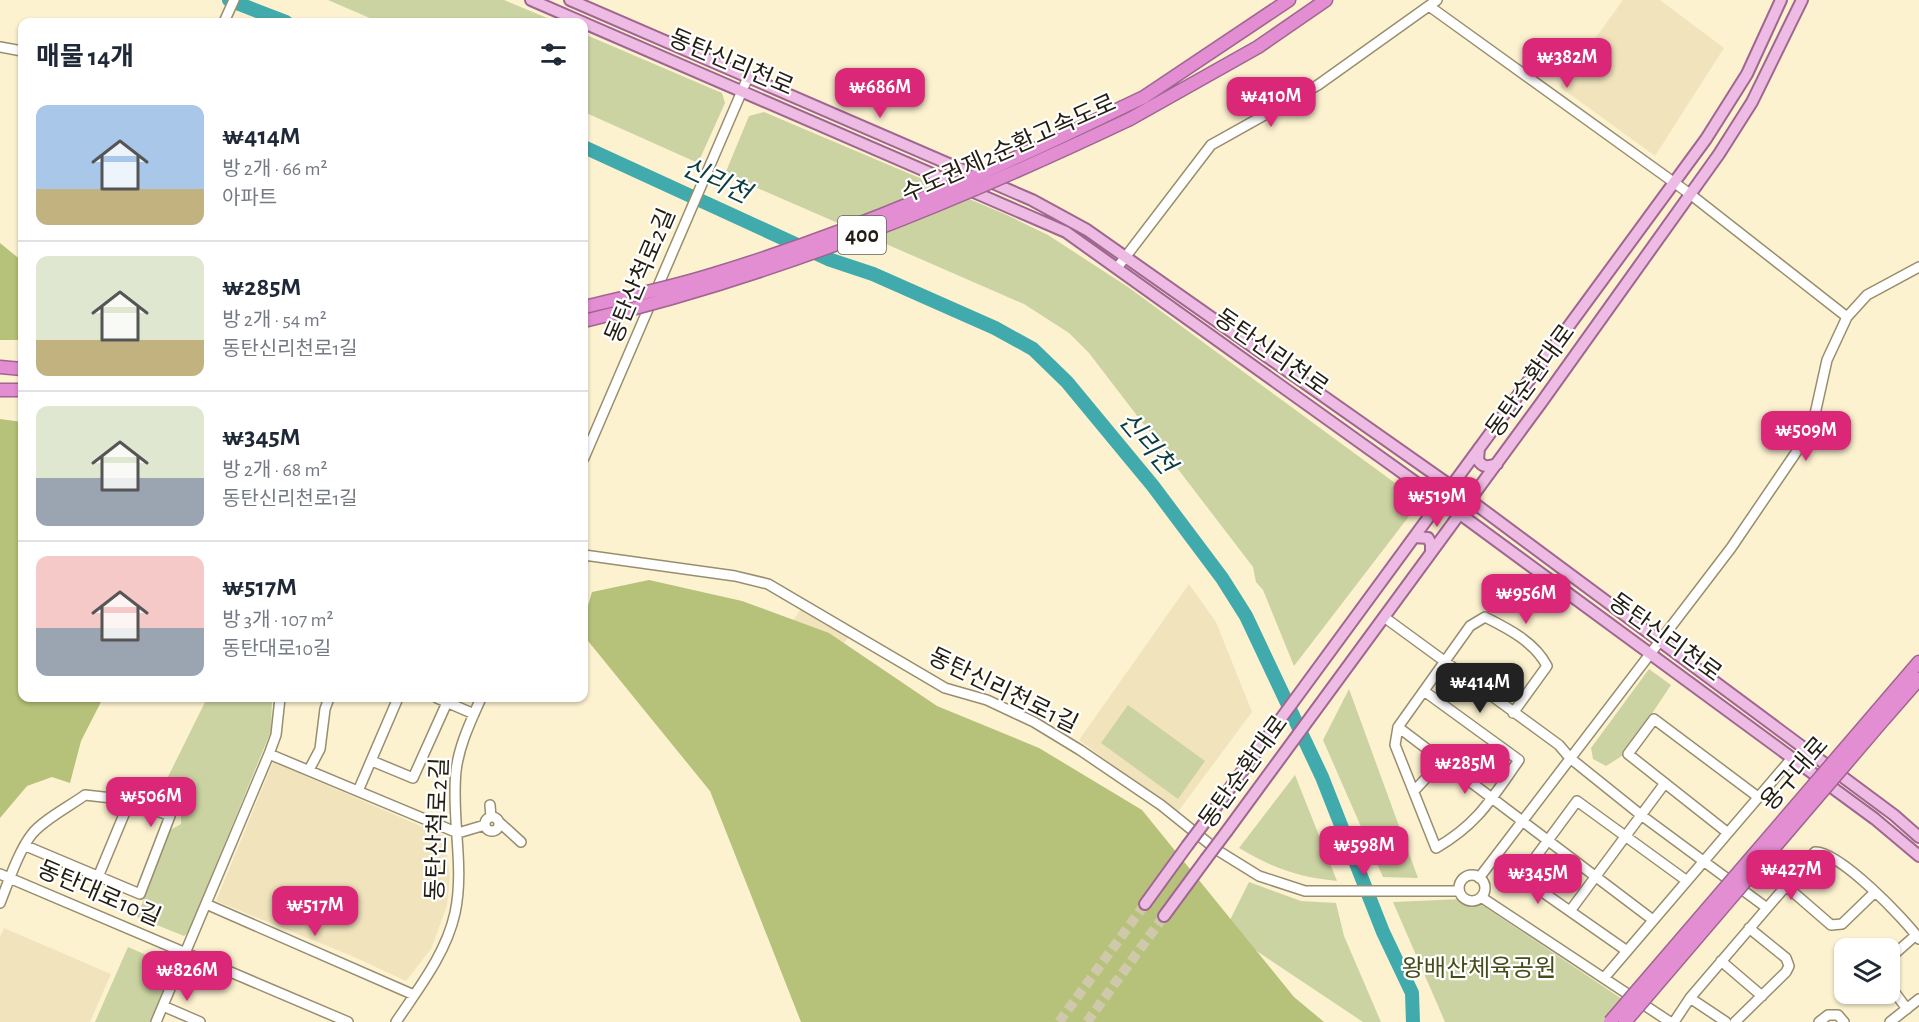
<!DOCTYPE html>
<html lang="ko">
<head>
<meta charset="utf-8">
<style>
	body { margin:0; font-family:"Alegreya Sans","Noto Sans KR",sans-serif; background:#f6f6f7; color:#1f2937; height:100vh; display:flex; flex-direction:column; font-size:22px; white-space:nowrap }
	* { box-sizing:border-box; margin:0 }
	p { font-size:20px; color:#747a83 }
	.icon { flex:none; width:33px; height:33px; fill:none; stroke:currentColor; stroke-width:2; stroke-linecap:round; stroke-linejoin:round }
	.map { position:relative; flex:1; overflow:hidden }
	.sheet { position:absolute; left:18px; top:18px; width:570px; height:684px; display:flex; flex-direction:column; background:#fff; border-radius:12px; box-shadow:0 2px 4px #0004 }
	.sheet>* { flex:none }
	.fabs { position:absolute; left:1834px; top:938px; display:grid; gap:12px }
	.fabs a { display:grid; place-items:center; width:66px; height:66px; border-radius:12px; background:#fff; box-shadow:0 2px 4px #0004; font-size:30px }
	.price { position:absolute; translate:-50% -51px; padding:0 14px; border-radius:12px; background:#db2777; color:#fff; font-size:20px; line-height:39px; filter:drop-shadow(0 2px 3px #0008) }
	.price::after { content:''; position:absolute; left:50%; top:36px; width:18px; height:14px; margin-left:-9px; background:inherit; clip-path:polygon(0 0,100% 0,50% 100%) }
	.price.selected { background:#222; color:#fff }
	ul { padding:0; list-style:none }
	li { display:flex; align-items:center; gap:18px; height:150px; padding:0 18px }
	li+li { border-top:2px solid #e0e1e3 }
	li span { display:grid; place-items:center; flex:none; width:168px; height:120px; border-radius:12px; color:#555 }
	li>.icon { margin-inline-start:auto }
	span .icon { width:72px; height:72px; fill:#fffc; stroke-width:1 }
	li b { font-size:26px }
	h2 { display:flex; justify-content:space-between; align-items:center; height:72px; padding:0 18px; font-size:26px }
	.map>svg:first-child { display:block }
	.built { fill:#f1e4bd }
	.green { fill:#cbd3a2 }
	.forest { fill:#b6c179 }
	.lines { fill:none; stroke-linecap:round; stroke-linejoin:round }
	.river { stroke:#41aaac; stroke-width:14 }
	.major-tunnel { stroke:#d0c8aa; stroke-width:10; stroke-dasharray:10 5; stroke-linecap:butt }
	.minor-casing { stroke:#988e6f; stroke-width:12 }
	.major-casing { stroke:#9f668f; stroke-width:14 }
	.highway-casing { stroke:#9f668f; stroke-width:15 }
	.minor { stroke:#fff; stroke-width:9 }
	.major { stroke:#eebbe4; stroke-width:10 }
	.highway { stroke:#e38dd2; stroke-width:12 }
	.major-bridge-casing { stroke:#9f668f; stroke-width:14; stroke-linecap:butt }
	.highway-bridge-casing { stroke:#9f668f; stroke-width:15; stroke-linecap:butt }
	.major-bridge { stroke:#eebbe4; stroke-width:10 }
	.highway-bridge { stroke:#e38dd2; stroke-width:12 }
	.labels { text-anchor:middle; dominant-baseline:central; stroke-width:4.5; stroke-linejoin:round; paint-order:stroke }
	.shield { fill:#fff; stroke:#646259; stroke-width:1.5 }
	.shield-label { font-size:22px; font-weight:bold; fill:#221e12 }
	.street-label { font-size:24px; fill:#221e12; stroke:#fff }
	.park-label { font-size:24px; fill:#474d18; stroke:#fff }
	.water-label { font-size:26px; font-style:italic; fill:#0b3d3e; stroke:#fff }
</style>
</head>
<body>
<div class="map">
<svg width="1919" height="1022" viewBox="0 0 1919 1022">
	<rect width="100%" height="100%" fill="#fcf2d0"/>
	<path class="built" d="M1623 0H1660L1724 48 1655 156 1560 87Z
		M1189 584 1216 622 1252 712 1177 813 1079 740Z
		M802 607 848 638 833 658 789 627Z
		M273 762 444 836 450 876 447 906 431 949 406 981 352 956 216 901Z
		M4 928 111 974 90 1022H0V937Z"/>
	<path class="green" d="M328 0H504L557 22H379Z
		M584 34 722 93 725 103 698 163 584 112Z
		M764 112 1007 215 1048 235 1128 287 1410 494 1413 511 1294 666 1263 590 1256 582 1253 567 1089 353 1069 333 1024 304 725 174 749 116Z
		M1649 669 1671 685 1625 754 1606 766 1593 759 1591 748Z
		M1349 689 1418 878 1383 877 1323 740Z
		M207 698H272L271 731 188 933 184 936 137 917 170 830 181 824 182 784 163 787Z
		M1128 705 1205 761 1178 799 1101 743Z
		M1295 775 1337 881C1297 877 1273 868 1239 848Z
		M1249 882 1301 901 1336 903 1344 936 1381 1022H1363L1225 930Z
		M1462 899 1482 905 1625 1001 1608 1022H1445L1393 902Z
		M128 947 174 967 151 1022H95Z"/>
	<path class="forest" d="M0 243 22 261V340H0Z
		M0 419 22 422V698H103L81 741 70 783 52 777 27 786 0 818Z
		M649 580 742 601 829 633 937 706 1039 748 1142 810 1294 997 1324 1022H801L710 791 584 636V619L592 592Z"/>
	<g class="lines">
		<path class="river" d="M229 0 286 22
			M584 147 828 259 873 274 995 328 1033 349 1067 382 1153 486 1222 578 1246 616 1322 777 1383 932 1412 993 1413 1022"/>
		<path class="major-tunnel" d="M1059 1022 1145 904
			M1087 1022 1164 916"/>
		<defs>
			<path id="minor" d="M1429 6 1690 194 1847 317
				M224 22 234 0
				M0 47 22 51
				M1117 268 1211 145 1318 85 1437 0
				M584 458 748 77
				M584 555 735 576 768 584 945 688 987 700 1034 722 1080 750 1161 805 1217 850 1259 876 1305 891H1459
				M1384 617 1559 745 1570 758 1641 815 1767 908
				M1424 691 1519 760C1492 798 1478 824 1436 848L1395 745 1398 727 1470 626 1485 617C1507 628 1535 642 1547 666L1513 713
				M437 698 474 714
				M1398 727 1653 920
				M269 754 276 735 280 698
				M372 761 413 778 449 698
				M309 770 320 749 325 709 329 698
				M358 791 398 698
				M1414 791 1442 761
				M490 805 491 817
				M485 824a7 7 0 1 1 14 0a7 7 0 1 1-14 0Z
				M499 822 521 842
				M1728 833 1628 754 1654 719 1758 797
				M0 874 348 1022
				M1459 888a13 13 0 1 1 26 0a13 13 0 1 1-26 0Z
				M98 877 130 800
				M1479 878 1731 548 1795 454 1813 423 1827 360 1847 317 1867 295 1919 267
				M1786 886 1831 925 1842 924 1875 892
				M1481 897 1670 1022
				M0 903C8 883 19 850 32 834 43 820 70 806 85 795L130 800 170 816 140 894 26 846
				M206 904 414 995
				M1570 911 1665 783
				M1627 951 1521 877 1577 801 1687 881
				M1890 958 1916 935
				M1721 961 1762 996
				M1604 978 1792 758
				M1890 986 1907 1009
				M1690 998 1726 1022
				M163 1006 200 1022
				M156 1022 269 754 458 833 485 825
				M396 1022C418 989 446 954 455 913 465 866 451 819 456 771 459 745 471 721 481 698
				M1674 1022 1690 998 1815 852C1839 851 1905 919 1919 939
				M1735 1022 1786 972 1789 966 1786 958 1749 928
				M1819 1022 1828 1015H1838L1844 1022
				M1890 1022 1919 999"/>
			<path id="major" d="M531 0 1066 232 1460 514 1875 819 1919 856
				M570 0 1032 200 1087 230 1451 486 1894 815 1919 837
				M1479 448 1478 460C1483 468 1488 467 1497 464
				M1414 537 1428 538 1431 544V553
				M1208 818 1706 139 1747 74 1781 0
				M1227 831 1541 403 1719 154 1752 102 1802 0
				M1145 904 1187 846
				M1164 916 1206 859"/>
			<path id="highway" d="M1123 107 1144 97 1289 0
				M1130 119 1258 47 1326 0
				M0 367 22 369
				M0 390H22
				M1877 711 1919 662
				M1885 718 1919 679"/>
		</defs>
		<use href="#minor" class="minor-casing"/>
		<use href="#major" class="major-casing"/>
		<use href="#highway" class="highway-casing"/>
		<use href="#minor" class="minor"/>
		<use href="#major" class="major"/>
		<use href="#highway" class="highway"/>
		<defs>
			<path id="major-bridge" d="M1187 846 1208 818
				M1206 859 1227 831"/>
			<path id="highway-bridge" d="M584 307C626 297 669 288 711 275 853 232 990 172 1123 107
				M584 321C774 276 953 203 1130 119
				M1610 1022 1877 711
				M1625 1022 1885 718"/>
		</defs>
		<use href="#major-bridge" class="major-bridge-casing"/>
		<use href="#highway-bridge" class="highway-bridge-casing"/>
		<use href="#major-bridge" class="major-bridge"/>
		<use href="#highway-bridge" class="highway-bridge"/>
	</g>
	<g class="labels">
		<rect class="shield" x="838" y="216" width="48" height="38" rx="4.5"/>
		<g class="shield-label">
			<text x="862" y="235">400</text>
		</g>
		<g class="street-label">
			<text transform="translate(731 63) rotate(23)">동탄신리천로</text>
			<text transform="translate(1009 149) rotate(-24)">수도권제2순환고속도로</text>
			<text transform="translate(641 276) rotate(-67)">동탄산척로2길</text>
			<text transform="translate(1271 353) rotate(35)">동탄신리천로</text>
			<text transform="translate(1531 381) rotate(-54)">동탄순환대로</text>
			<text transform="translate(1665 638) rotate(36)">동탄신리천로</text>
			<text transform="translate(1003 691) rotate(26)">동탄신리천로1길</text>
			<text transform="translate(1244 772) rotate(-54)">동탄순환대로</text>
			<text transform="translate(1795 774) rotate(-49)">용구대로</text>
			<text transform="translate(438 829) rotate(-88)">동탄산척로2길</text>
			<text transform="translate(99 894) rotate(23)">동탄대로10길</text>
		</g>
		<g class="park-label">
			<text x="1479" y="969">왕배산체육공원</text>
		</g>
		<g class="water-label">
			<text transform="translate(716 181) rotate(25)">신리천</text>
			<text transform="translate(1147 443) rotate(50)">신리천</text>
		</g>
	</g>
</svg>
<div class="fabs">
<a><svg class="icon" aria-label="layers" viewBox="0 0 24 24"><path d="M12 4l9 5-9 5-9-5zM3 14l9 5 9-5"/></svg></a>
</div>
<b class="price" style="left:1567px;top:89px">₩382M</b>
<b class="price" style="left:880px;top:119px">₩686M</b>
<b class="price" style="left:1271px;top:128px">₩410M</b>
<b class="price" style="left:1806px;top:462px">₩509M</b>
<b class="price" style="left:1437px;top:528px">₩519M</b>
<b class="price" style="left:1526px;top:625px">₩956M</b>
<b class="price selected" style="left:1480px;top:714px">₩414M</b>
<b class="price" style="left:1465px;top:795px">₩285M</b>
<b class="price" style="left:151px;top:828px">₩506M</b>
<b class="price" style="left:1364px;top:877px">₩598M</b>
<b class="price" style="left:1791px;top:901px">₩427M</b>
<b class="price" style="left:1538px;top:905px">₩345M</b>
<b class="price" style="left:315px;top:937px">₩517M</b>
<b class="price" style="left:187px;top:1002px">₩826M</b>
<section class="sheet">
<h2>매물 14개<svg class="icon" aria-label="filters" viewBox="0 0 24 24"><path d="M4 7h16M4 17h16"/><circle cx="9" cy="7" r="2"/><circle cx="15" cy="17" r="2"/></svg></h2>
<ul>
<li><span style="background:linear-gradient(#a9c7e8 70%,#c2b280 0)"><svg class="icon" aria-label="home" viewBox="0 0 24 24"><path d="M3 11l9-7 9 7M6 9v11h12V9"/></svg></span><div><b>₩414M</b><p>방 2개 · 66 m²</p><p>아파트</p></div></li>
<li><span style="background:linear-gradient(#dfe7d0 70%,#c2b280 0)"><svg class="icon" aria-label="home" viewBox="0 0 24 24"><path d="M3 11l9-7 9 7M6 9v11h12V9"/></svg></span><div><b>₩285M</b><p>방 2개 · 54 m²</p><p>동탄신리천로1길</p></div></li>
<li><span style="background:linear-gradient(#dfe7d0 60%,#9aa5b1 0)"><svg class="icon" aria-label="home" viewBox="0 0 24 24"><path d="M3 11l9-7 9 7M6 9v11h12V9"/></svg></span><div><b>₩345M</b><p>방 2개 · 68 m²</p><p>동탄신리천로1길</p></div></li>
<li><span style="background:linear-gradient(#f6c9c9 60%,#9aa5b1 0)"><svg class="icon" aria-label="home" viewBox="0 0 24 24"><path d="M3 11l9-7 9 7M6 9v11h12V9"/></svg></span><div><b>₩517M</b><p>방 3개 · 107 m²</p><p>동탄대로10길</p></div></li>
</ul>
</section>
</div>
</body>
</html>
